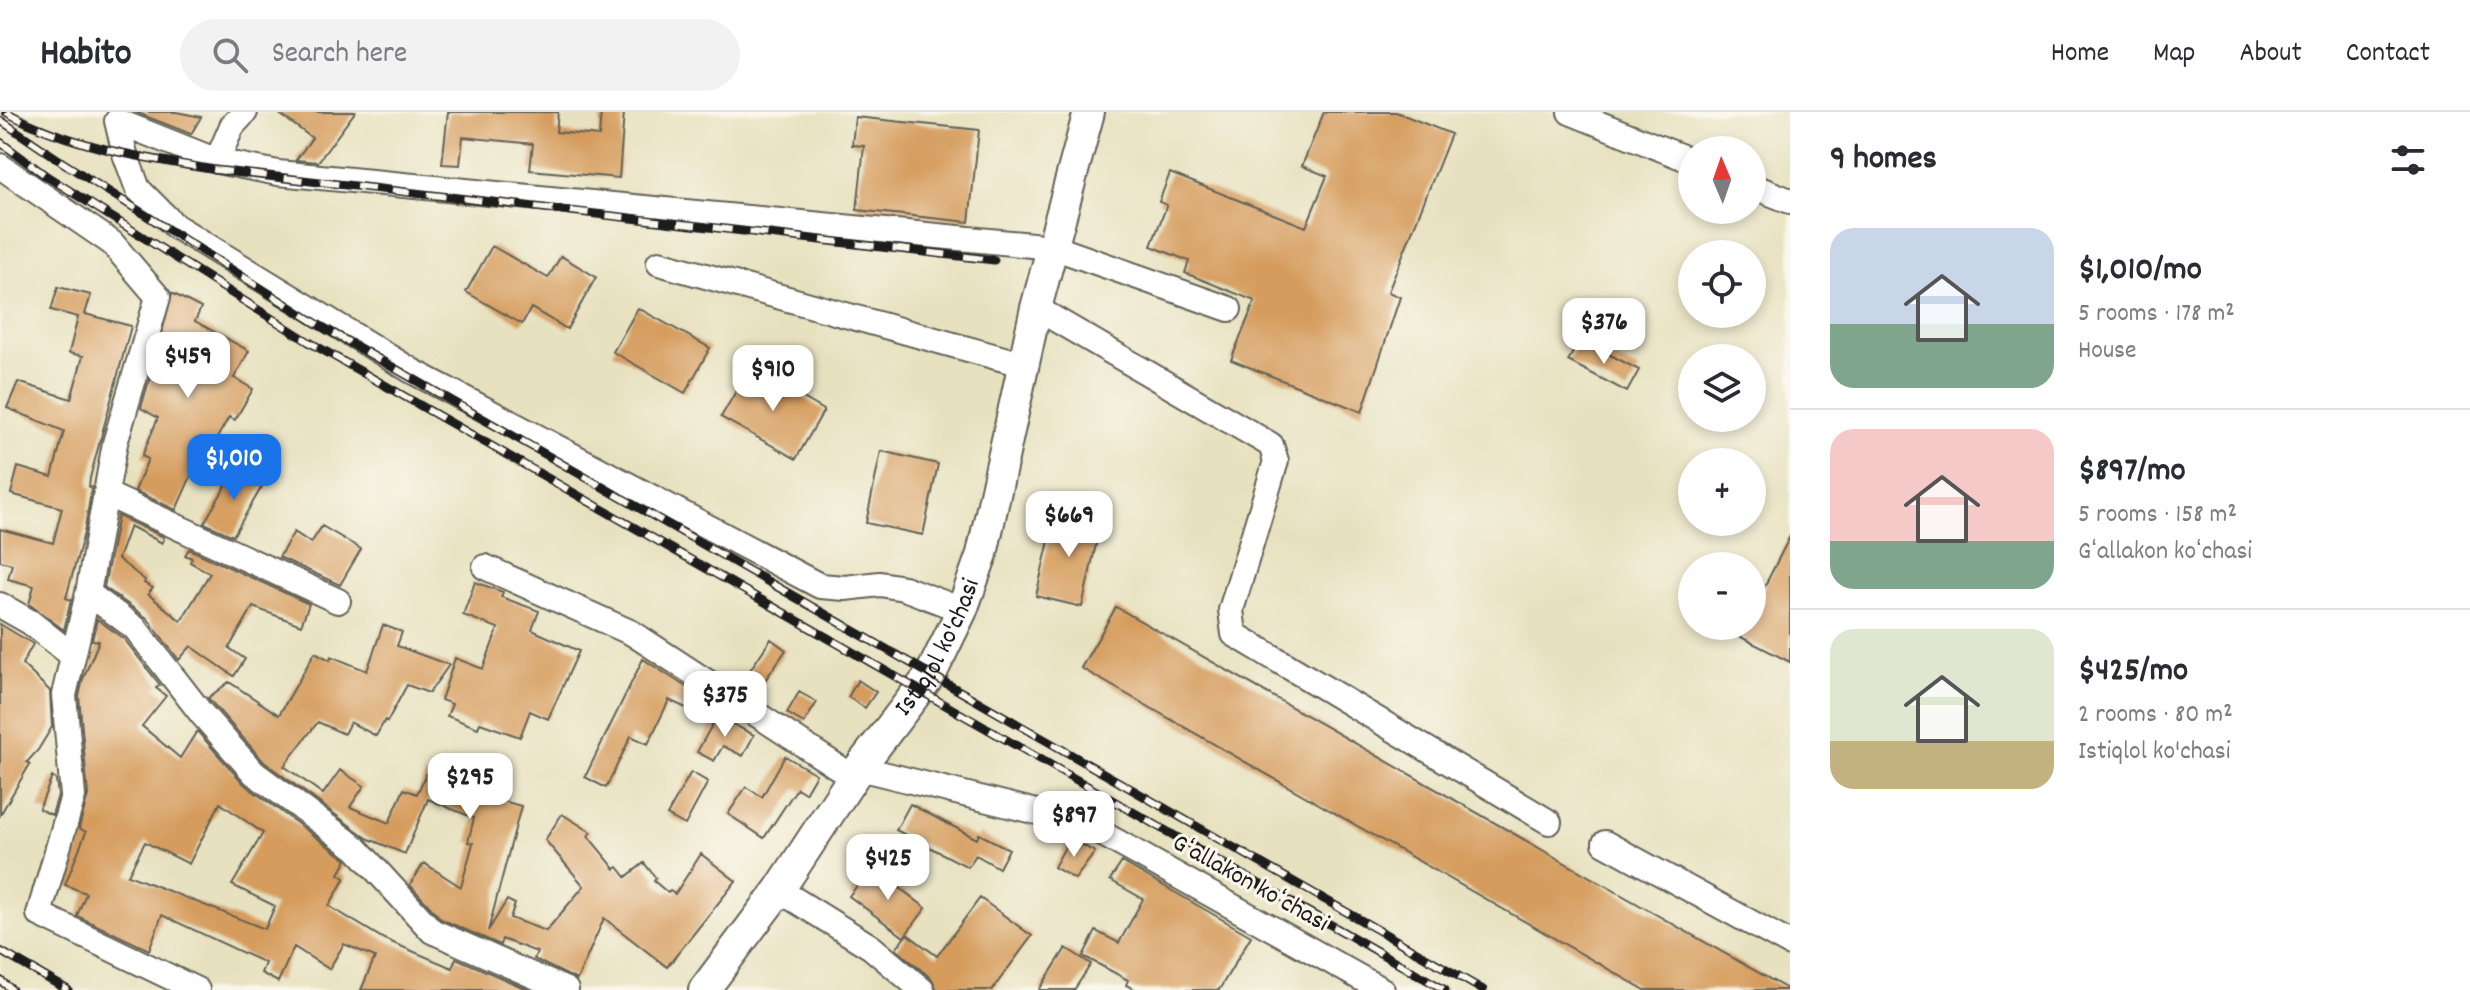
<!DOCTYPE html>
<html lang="en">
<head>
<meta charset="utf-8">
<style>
	body { margin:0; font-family:Dekko,sans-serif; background:#f2f2f3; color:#2b2b33; height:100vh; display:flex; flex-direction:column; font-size:30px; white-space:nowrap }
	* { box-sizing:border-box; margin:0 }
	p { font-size:26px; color:#7c7c81 }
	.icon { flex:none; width:44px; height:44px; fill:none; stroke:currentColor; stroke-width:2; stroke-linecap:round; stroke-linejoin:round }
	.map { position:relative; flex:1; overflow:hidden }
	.drawer { display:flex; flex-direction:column; background:#fff; width:680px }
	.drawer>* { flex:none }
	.needle { width:52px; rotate:358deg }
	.controls { position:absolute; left:1678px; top:24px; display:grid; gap:16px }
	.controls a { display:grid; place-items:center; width:88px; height:88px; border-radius:50%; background:#fff; box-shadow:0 4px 12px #0003; font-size:40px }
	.price { position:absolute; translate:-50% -68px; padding:0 18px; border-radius:16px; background:#fff; color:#222; font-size:26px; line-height:52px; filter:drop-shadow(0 2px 4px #0008) }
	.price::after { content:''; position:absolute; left:50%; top:48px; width:24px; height:18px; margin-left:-12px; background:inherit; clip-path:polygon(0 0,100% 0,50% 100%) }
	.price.on { background:#1a73e8; color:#fff }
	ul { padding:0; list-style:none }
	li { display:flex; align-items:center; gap:24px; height:200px; padding:0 40px }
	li+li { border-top:2px solid #e1e1e2 }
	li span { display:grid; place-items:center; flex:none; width:224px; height:160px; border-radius:24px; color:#555 }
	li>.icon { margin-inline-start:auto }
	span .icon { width:96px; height:96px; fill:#fffc; stroke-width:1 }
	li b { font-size:34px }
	h2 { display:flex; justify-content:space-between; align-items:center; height:96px; padding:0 40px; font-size:34px }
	header { display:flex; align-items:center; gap:48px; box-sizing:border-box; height:112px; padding:0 40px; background:#fff; border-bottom:2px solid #e1e1e2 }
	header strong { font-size:38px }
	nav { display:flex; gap:44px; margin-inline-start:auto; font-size:28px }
	.search { width:560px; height:72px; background:#f2f2f3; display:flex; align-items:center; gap:20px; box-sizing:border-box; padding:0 28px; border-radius:44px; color:#7c7c81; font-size:30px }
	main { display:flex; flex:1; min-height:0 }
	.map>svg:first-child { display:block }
	.building { fill:#d59c5d; fill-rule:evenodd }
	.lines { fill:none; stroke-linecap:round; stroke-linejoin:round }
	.minor-casing { stroke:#636155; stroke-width:28 }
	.major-casing { stroke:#636155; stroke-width:34 }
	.minor { stroke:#fff; stroke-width:24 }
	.major { stroke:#fff; stroke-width:30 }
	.rail-casing { stroke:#1c1c1c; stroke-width:9 }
	.rail { stroke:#fbf7ec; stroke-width:6; stroke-dasharray:18; stroke-linecap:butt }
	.labels { text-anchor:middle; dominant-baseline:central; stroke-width:6; stroke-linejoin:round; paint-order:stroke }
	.street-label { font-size:26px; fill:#1c1c1c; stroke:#fbf7ec }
</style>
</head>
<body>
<header>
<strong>Habito</strong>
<div class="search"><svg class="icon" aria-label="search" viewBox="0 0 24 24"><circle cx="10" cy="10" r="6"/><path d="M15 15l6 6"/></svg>Search here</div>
<nav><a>Home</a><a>Map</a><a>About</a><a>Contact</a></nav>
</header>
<main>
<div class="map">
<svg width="1790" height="878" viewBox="0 0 1790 878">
	<rect width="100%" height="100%" fill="#fbf7ec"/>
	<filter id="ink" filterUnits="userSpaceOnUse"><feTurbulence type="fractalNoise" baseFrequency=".0125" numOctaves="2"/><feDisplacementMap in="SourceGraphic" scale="16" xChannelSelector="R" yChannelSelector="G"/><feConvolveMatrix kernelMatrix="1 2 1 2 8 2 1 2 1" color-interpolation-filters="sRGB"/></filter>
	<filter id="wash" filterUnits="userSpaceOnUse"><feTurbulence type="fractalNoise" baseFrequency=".006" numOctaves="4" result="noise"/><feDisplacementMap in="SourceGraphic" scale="32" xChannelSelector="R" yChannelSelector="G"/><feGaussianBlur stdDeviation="1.8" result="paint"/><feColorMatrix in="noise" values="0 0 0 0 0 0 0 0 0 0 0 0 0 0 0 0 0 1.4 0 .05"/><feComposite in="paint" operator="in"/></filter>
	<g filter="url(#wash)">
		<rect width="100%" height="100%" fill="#e7e1bf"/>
		<g id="blocks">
			<path class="building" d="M135 0H176L201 5 191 22Z
				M277 0H355L318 50 296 48 312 26Z
				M448 0H558L556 20 599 24 601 0H624L619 66 530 58 533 32 463 25 460 53 442 52Z
				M1324 0H1396L1451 22 1388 180 1400 185 1362 300 1231 248 1255 189 1185 161 1189 149 1151 134 1167 93 1159 90 1170 61 1306 115 1327 64 1302 54Z
				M855 5 979 18 969 110 857 98 864 34 852 33Z
				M492 134 548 166 561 144 596 165 567 217 531 196 522 212 466 180Z
				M58 175 91 183 85 202 131 214 90 366 89 375H92L84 421 66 486 71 488 64 518 29 492 34 474 8 467 12 452 0 449V417L53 431 62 396 11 382 18 355 52 365 64 319 7 296 18 270 71 287 83 244 69 241 78 205 51 198Z
				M172 181 201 196 195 209 249 239 234 266 253 277 235 308 229 305 214 331 207 328 176 398 135 379 148 347 142 344 158 306 141 296 148 272 164 244 157 240Z
				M638 196 710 236 685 281 613 240Z
				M1580 227 1639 258 1627 280 1568 249Z
				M750 255 824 298 796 347 721 305Z
				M881 339 938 352 923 423 866 411Z
				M237 355 264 371 233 424 204 411Z
				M1056 399 1101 410 1082 495 1036 484Z
				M118 404 164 425 162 431 130 414 118 447 145 468 144 471 153 476 148 482 181 509 210 461 190 450 192 446 185 443 189 437 309 492 301 513 253 495 229 536 245 547 234 564 191 534 179 548 147 506 104 475Z
				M322 414 361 437 340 473 279 445 294 420 311 431Z
				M1790 424V550L1719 514H1752V499Z
				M475 470 503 480 501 485 539 499 532 518 579 539 548 607 530 599 520 625 480 611 478 616 447 604 452 592 441 588 455 546 483 557 498 516 463 503Z
				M1116 495 1560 748 1789 878H1645L1303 683 1081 556Z
				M97 507 124 527 160 573 156 576 166 584 142 614 180 646 197 619 245 673 347 748 339 762 345 766 329 794 384 827 452 856 456 846 529 878H361L375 845 344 832 329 857 294 835 278 870 261 861 265 851 162 803 149 838 77 804 86 781 65 773 86 720 79 716 88 683 79 584 83 567 99 529 92 528ZM220 691 263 721 232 773 275 794 265 817 128 763 145 730 189 752Z
				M0 512 33 532 22 552 50 579 52 615 38 638 27 650 30 652 0 703Z
				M383 513 402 520 397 534 449 553 429 581 407 573 387 610 385 608 376 624 350 610 344 622 318 610 284 654 323 682 340 658 364 674 350 695 389 711 404 677 417 682 426 662 464 678 468 669 485 676 482 683 521 694 488 819 507 788 515 792 510 806 546 819 584 774 545 728 562 702 591 720 588 724 615 757 618 755 626 765 644 751 656 766 654 769 668 781 670 779 675 782 701 742 736 769 667 855 604 806 577 868 534 847 537 840 502 827 500 833 441 807 410 773 424 751 461 775 473 731 468 730 474 706 428 687 405 742 367 726 264 650 208 586 229 570 279 603 315 540 330 548 331 544 367 559Z
				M771 527 786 538 761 574 746 564Z
				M643 547 708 589 701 603 669 588 648 632 631 624 606 676 585 665Z
				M858 568 876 580 865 596 848 585Z
				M799 580 817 590 804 611 787 601Z
				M717 604 754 623 743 644 723 634 714 649 697 640Z
				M785 644 816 662 805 681 797 676 764 726 728 702 746 675 762 685Z
				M691 660 708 670 685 713 667 703Z
				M52 665 56 668 58 683 52 703 39 697Z
				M910 692 977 727 979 722 1009 737 999 756 976 743 968 755 896 718Z
				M1070 726 1095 740 1075 767 1054 755Z
				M1122 750 1251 824 1219 878H1136L1126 873 1128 868 1083 844 1096 819 1119 831 1143 787 1110 768Z
				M872 755 926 796 904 825 849 784Z
				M980 786 1032 824 992 878H937L932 867 896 837 907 822 937 844Z
				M1066 836 1091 852 1074 878H1039Z"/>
		</g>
	</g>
	<g filter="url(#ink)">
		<use href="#blocks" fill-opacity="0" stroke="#636155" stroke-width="2"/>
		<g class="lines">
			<defs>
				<path id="minor" d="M1570 0 1692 49
					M117 9 217 49 278 61 1053 135 1229 197
					M117 9 125 42 138 77 175 114 412 259 820 474 845 476 880 472 904 476 962 498
					M217 49 232 14 245 0
					M0 54 112 131 158 185 115 331 88 481 64 583 73 684 39 802 197 878
					M1752 74 1790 89
					M659 151 1025 253
					M1036 196 1271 333 1276 349 1231 498 1234 522 1549 710
					M106 382 338 489
					M485 455 632 521 853 665
					M88 481 135 516 201 601 254 661 356 736 432 819 566 878
					M0 493 30 510 73 544
					M859 656 1085 712 1382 878
					M1605 731 1790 832
					M779 778 871 835 922 878"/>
				<g id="major">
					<path id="s1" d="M704 878 779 778 859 656 931 562 962 498 982 442 1036 196 1089 0"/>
				</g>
			</defs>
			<use href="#minor" class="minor-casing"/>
			<use href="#major" class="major-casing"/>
			<use href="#minor" class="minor"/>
			<use href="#major" class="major"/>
			<defs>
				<path id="rail" d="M6 0C70 35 145 46 216 58L994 148
					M0 8 62 50 319 213 1483 878
					M0 30 45 63 309 230 1445 878
					M0 839 68 878
					M0 868 12 878"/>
			</defs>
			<use href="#rail" class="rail-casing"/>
			<use href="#rail" class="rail"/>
		</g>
	</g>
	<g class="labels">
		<g class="street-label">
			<text stroke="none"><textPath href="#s1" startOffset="416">Istiqlol ko'chasi</textPath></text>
			<text transform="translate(1250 772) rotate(29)">Gʻallakon koʻchasi</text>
		</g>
	</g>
</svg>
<div class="controls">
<a><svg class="needle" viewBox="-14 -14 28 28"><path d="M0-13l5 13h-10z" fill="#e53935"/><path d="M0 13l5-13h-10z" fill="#7c7c81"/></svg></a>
<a><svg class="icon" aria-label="locate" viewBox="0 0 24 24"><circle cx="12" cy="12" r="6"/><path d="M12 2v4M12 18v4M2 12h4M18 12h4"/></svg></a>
<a><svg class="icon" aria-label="layers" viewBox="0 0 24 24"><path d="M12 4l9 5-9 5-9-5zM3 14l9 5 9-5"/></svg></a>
<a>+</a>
<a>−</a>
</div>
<b class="price" style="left:1604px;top:254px">$376</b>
<b class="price" style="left:188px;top:288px">$459</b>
<b class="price" style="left:773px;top:301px">$910</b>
<b class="price on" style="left:234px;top:390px">$1,010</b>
<b class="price" style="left:1069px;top:447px">$669</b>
<b class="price" style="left:725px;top:627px">$375</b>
<b class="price" style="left:470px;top:709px">$295</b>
<b class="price" style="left:1074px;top:747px">$897</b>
<b class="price" style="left:888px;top:790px">$425</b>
</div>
<section class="drawer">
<h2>9 homes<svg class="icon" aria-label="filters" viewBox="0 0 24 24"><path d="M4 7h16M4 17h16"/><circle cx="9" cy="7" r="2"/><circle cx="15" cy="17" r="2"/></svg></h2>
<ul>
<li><span style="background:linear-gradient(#c9d6e8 60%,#7fa58c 0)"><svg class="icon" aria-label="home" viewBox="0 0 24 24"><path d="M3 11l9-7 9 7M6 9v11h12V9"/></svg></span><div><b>$1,010/mo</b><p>5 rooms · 178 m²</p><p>House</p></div></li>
<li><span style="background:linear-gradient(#f6c9c9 70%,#7fa58c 0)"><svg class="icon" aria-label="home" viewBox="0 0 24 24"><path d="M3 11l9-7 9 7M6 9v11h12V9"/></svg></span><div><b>$897/mo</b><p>5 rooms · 158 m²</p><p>Gʻallakon koʻchasi</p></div></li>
<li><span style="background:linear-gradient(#dfe7d0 70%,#c2b280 0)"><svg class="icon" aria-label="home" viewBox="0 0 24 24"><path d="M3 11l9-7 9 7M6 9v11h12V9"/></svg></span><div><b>$425/mo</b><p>2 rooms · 80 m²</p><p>Istiqlol ko'chasi</p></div></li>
</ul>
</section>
</main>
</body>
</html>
